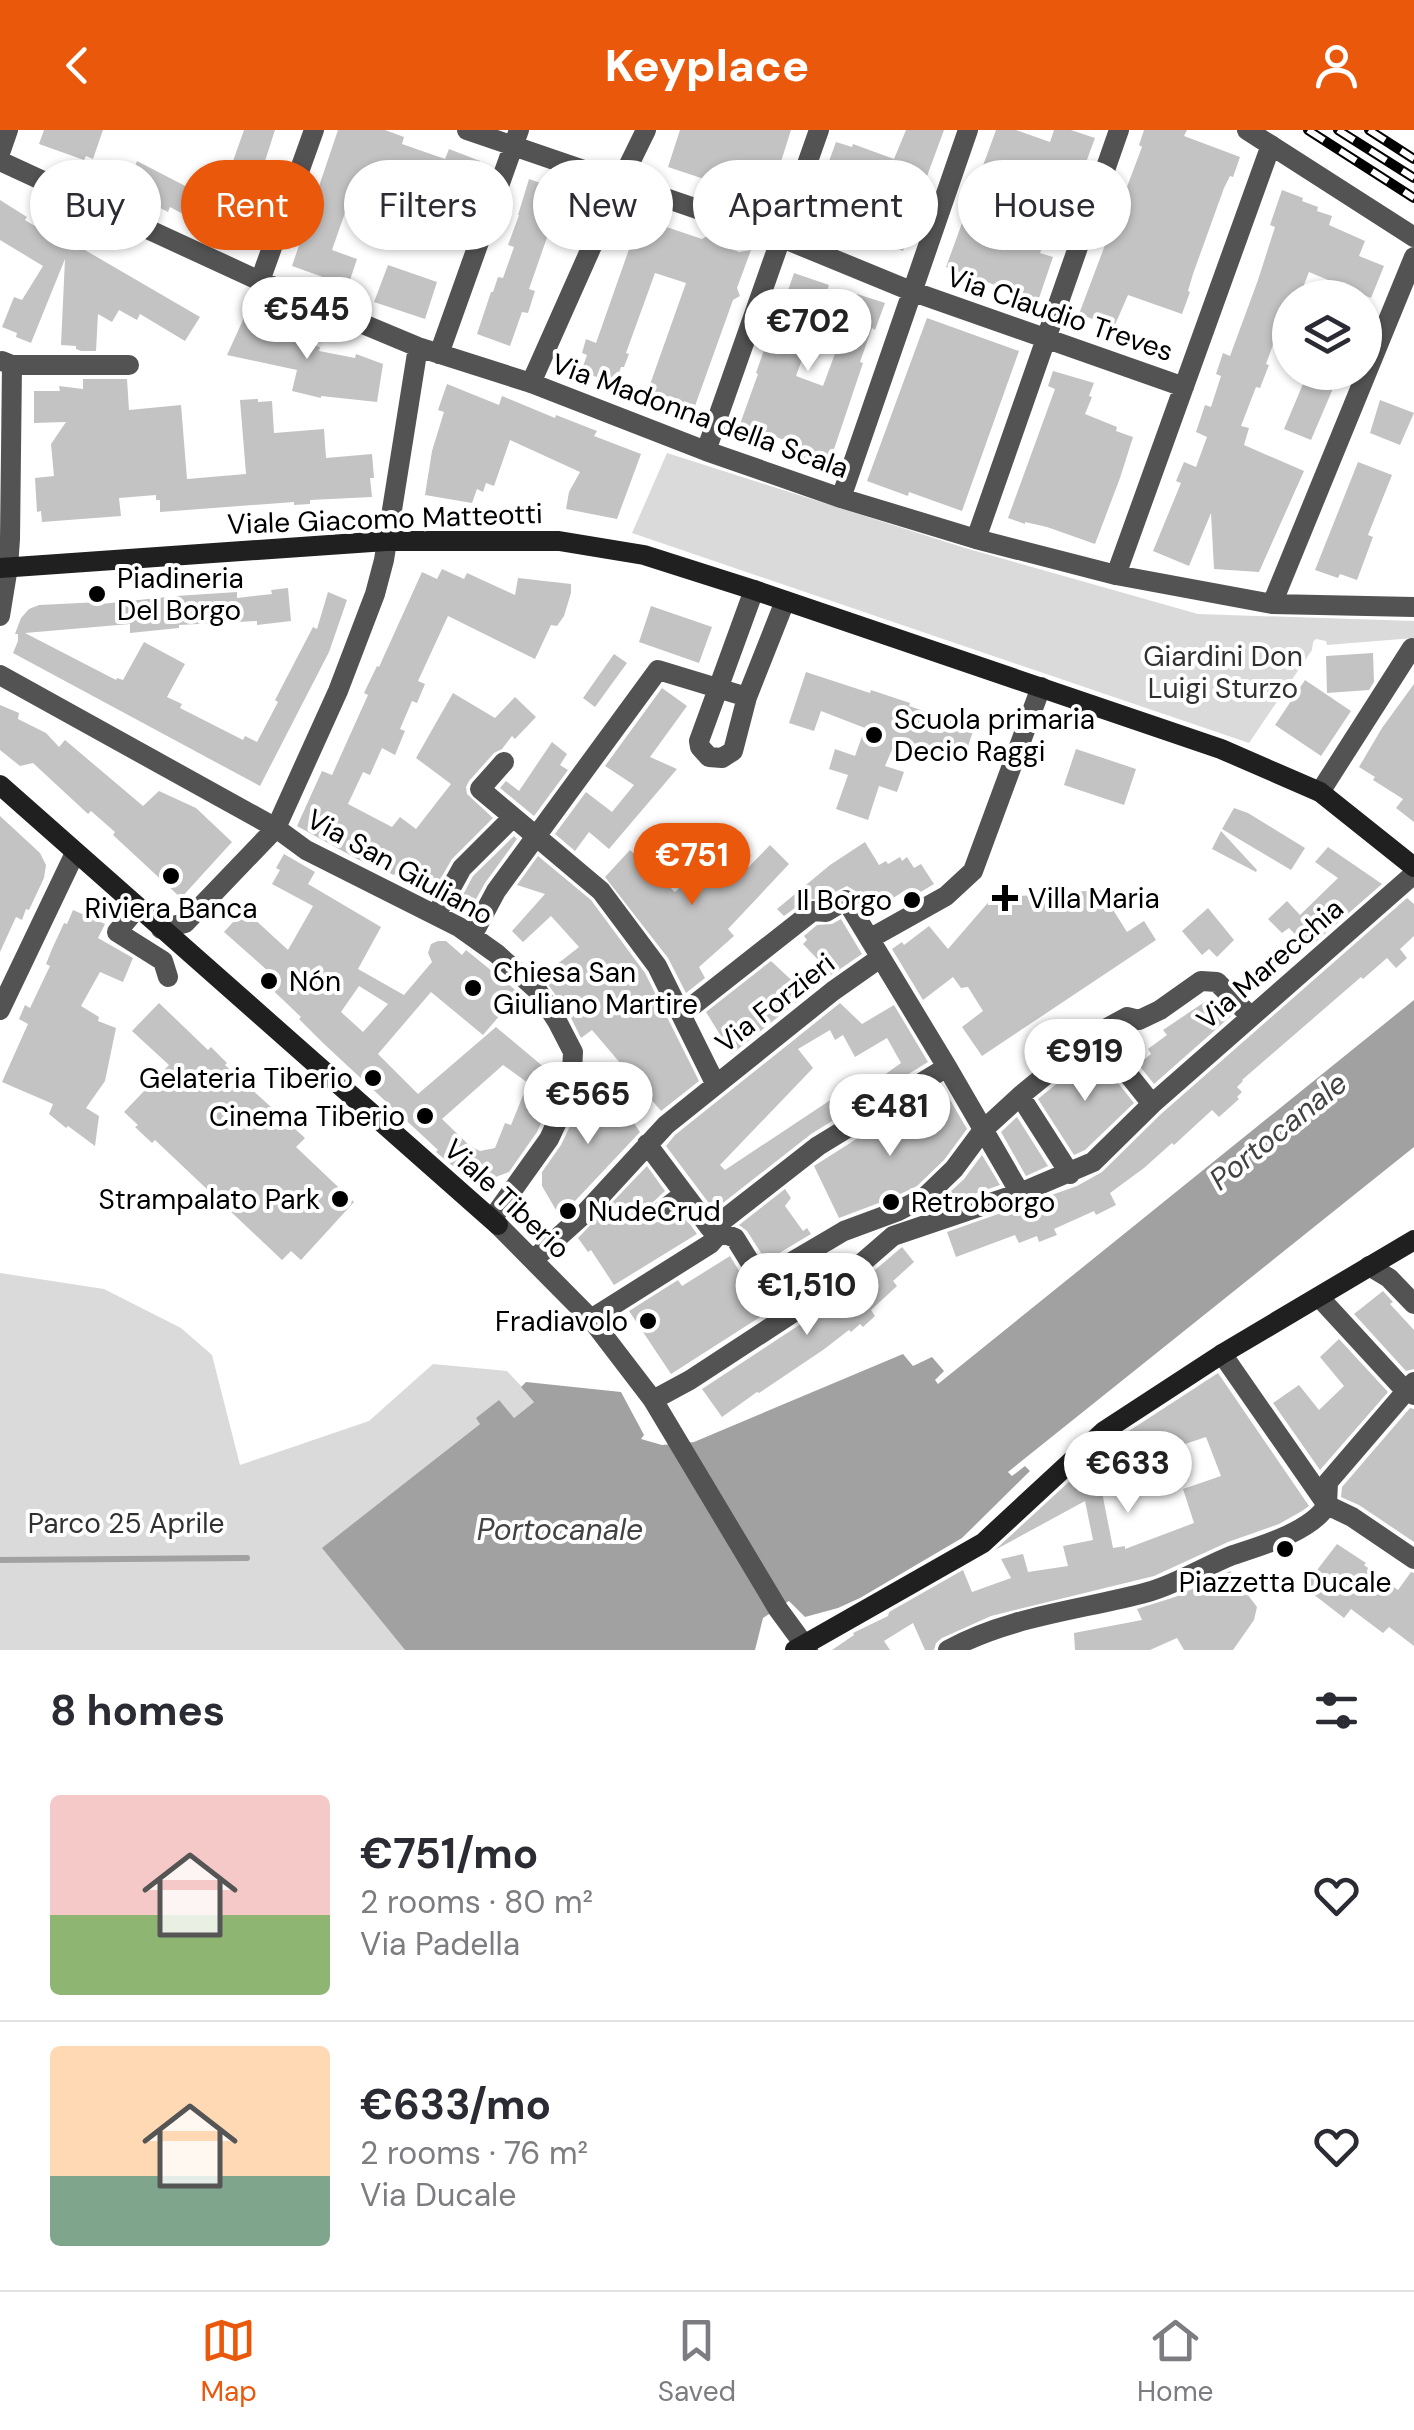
<!DOCTYPE html>
<html lang="en">
<head>
<meta charset="utf-8">
<style>
	body { margin:0; font-family:"DM Sans",sans-serif; background:#f7f7f7; color:#2b2b33; height:100vh; display:flex; flex-direction:column; font-size:38px; white-space:nowrap }
	* { box-sizing:border-box; margin:0 }
	p { font-size:32px; color:#7c7c81 }
	.icon { flex:none; width:55px; height:55px; fill:none; stroke:currentColor; stroke-width:2; stroke-linecap:round; stroke-linejoin:round }
	.map { position:relative; height:1520px; overflow:hidden }
	.panel { display:flex; flex-direction:column; background:#fff; flex:1 }
	.panel>* { flex:none }
	.hud { position:absolute; left:30px; top:30px; width:1355px; height:90px; display:flex; gap:20px }
	.fabs { position:absolute; left:1272px; top:150px; display:grid; gap:20px }
	.fabs a { display:grid; place-items:center; width:110px; height:110px; border-radius:50%; background:#fff; box-shadow:0 2px 8px #0004; font-size:50px }
	.price { position:absolute; translate:-50% -85px; padding:0 22px; border-radius:35px; background:#fff; color:#222; font-size:32px; line-height:65px; filter:drop-shadow(0 2px 5px #0008) }
	.price::after { content:''; position:absolute; left:50%; top:60px; width:30px; height:22px; margin-left:-15px; background:inherit; clip-path:polygon(0 0,100% 0,50% 100%) }
	.price.current { background:#ea580c; color:#fff }
	ul { padding:0; list-style:none }
	li { display:flex; align-items:center; gap:30px; height:250px; padding:0 50px }
	li+li { border-top:2px solid #e1e1e2 }
	li span { display:grid; place-items:center; flex:none; width:280px; height:200px; border-radius:10px; color:#555 }
	li>.icon { margin-inline-start:auto }
	span .icon { width:120px; height:120px; fill:#fffc; stroke-width:1 }
	li b { font-size:42px }
	h2 { display:flex; justify-content:space-between; align-items:center; height:120px; padding:0 50px; font-size:42px }
	.tag { padding:0 35px; border-radius:45px; background:#fff; box-shadow:0 2px 8px #0004; font-size:35px; line-height:90px }
	.tag.current { background:#ea580c; color:#fff }
	header { display:flex; justify-content:space-between; align-items:center; height:130px; padding:0 50px; background:#ea580c; color:#fff; font-size:45px; font-weight:800 }
	.tabs { display:flex; justify-content:space-around; align-items:center; height:140px; border-top:2px solid #e1e1e2; background:#fff; font-size:28px; color:#7c7c81 }
	.tabs a { display:grid; justify-items:center; gap:5px }
	.tabs .current { color:#ea580c }
	.map>svg:first-child { display:block }
	.green { fill:#dadada }
	.water { fill:#a1a1a1 }
	.lines { fill:none; stroke-linecap:round; stroke-linejoin:round }
	.stream { stroke:#a1a1a1; stroke-width:6 }
	.building { fill:#c3c3c3; fill-rule:evenodd }
	.street { stroke:#535353; stroke-width:20 }
	.secondary { stroke:#202020; stroke-width:20 }
	.rail-casing { stroke:#000; stroke-width:10 }
	.rail { stroke:#fff; stroke-width:6; stroke-dasharray:19; stroke-linecap:butt }
	.poi-dot { fill:#000; stroke:#fff; stroke-width:4 }
	.labels { text-anchor:middle; dominant-baseline:central; stroke-width:8; stroke-linejoin:round; paint-order:stroke }
	.street-label { font-size:28px; fill:#000; stroke:#fff }
	.poi-label { font-size:28px; fill:#000; stroke:#fff; text-anchor:start }
	.park-label { font-size:28px; fill:#313131; stroke:#fff }
	.water-label { font-size:30px; font-style:italic; fill:#424242; stroke:#fff }
</style>
</head>
<body>
<header><svg class="icon" aria-label="back" viewBox="0 0 24 24"><path d="M15 5l-7 7 7 7"/></svg>Keyplace<svg class="icon" aria-label="person" viewBox="0 0 24 24"><circle cx="12" cy="8" r="4"/><path d="M4 21q1-7 8-7t8 7"/></svg></header>
<div class="map">
<svg width="1414" height="1520" viewBox="0 0 1414 1520">
	<rect width="100%" height="100%" fill="#fff"/>
	<path class="green" d="M667 323 965 418 1198 484 1414 491V508L1327 515 1326 511 1316 509 1313 512 1312 520 1249 613 632 403Z
		M0 1143 104 1159 181 1198 212 1225 240 1335 369 1291 433 1234 507 1241 535 1271 514 1288 498 1271 477 1288 481 1293 323 1418 405 1520H0Z"/>
	<path class="water" d="M1414 870V1017L1008 1342 1012 1346 1025 1336 1030 1341 962 1408 860 1468 838 1478 805 1487 789 1471 763 1488 755 1520H405L322 1418 480 1294 476 1288 499 1270 514 1288 534 1272 521 1257 526 1252 621 1262 644 1305 641 1309 662 1315 694 1312 903 1224 913 1236 932 1227 944 1241 935 1250 938 1254Z"/>
	<g class="lines">
		<path class="stream" d="M0 1430 247 1428"/>
	</g>
	<path class="building" d="M44 0H103L93 29 86 26 84 30 39 14Z
		M244 0H275L265 31 269 32 260 58 265 60 256 88 247 85 240 112 209 99Z
		M338 0H385L404 7 402 14 445 29 449 19 480 31 451 112 405 98 422 47 393 37 378 81 373 80 371 86 347 77 332 120 357 129 348 156 292 136Z
		M680 0H791L767 76 730 63 731 58 668 37Z
		M906 0H944L912 87 915 88 903 121 831 91 833 85 812 78 836 12 852 17 853 14 894 29Z
		M996 0H1016L1050 12 1054 0H1071L1095 8 1081 46 1075 44 1057 92 1052 90 1040 123 1053 127 1038 171 946 137Z
		M1144 0H1187L1184 6 1240 27 1233 47 1230 46 1224 58 1193 144 1188 161 1190 162 1182 184 1128 165 1114 197 1079 184 1142 17 1139 15Z
		M137 31 195 61 183 84 170 77 168 82 141 68 138 76 113 67 125 38 133 42Z
		M529 49 578 66 565 101 551 96 529 159 535 161 528 183 522 182 510 216 477 204 491 162H493L498 147 503 148 514 117 508 115 519 85H518Z
		M1282 60 1303 68 1302 71 1318 77 1317 81 1332 86 1329 95 1365 111 1359 126 1384 136 1371 168 1309 142 1300 165 1292 162 1266 234 1269 235 1260 258 1256 257 1241 296 1249 298 1244 315 1304 341 1259 442 1214 439 1211 383 1189 436 1153 421 1181 353 1176 351 1184 332 1196 337 1207 307 1196 302 1205 275 1211 277 1221 246 1216 244 1223 223 1230 226 1258 150 1275 97 1270 95Z
		M0 70 27 87 25 90 65 114 66 109 200 187 185 211 140 184 137 190 119 180 112 192 98 184 96 221H81L76 219V216L61 215 65 129 31 213 16 207 17 203 2 197 14 167 22 170 43 136 0 110Z
		M640 88 702 109 709 105 713 112 739 122 751 120 737 158 740 166 733 170 695 276 648 260 686 153 655 143 626 223 629 224 624 237H621L614 258 598 252 600 248 581 242 587 225 582 223 586 209 596 213Z
		M388 135 437 152 425 189 374 172Z
		M794 143 829 155 796 246 823 256 857 164 885 173 875 200 872 198 860 232 863 233 828 337 790 323 793 313 740 294 758 244 756 243 771 200 774 201Z
		M248 179 285 193 279 207 320 217 319 221 355 228 356 224 383 234 377 272 321 266V268L292 261 297 240 227 225Z
		M927 188 1019 221 962 381 909 362 908 366 867 351Z
		M1053 241 1094 253 1089 266 1092 267 1085 284 1117 297 1116 301 1133 307 1120 348 1095 414 1047 397 1025 392V394L1008 388 1055 259 1048 256Z
		M1308 242H1340L1311 310 1284 299Z
		M83 249H127L129 280 181 275 187 349 246 344 240 270 258 269V272L272 271 274 303 324 299 326 328 372 324 374 348H370L372 367 310 370V374L294 375V372L160 382V370H156V365L119 368 121 386 42 392 41 381 37 382 35 348 54 346 51 314 66 292 34 293V261H60L59 256 83 259Z
		M447 254 499 275 502 266 555 288 556 285 597 301 594 306 641 324 617 389 566 379 569 362 580 342 510 310 494 356 486 353 483 362 477 359 472 373 425 365 432 321 444 282 438 280Z
		M1380 270 1414 283 1400 315 1370 303Z
		M1358 332 1392 345 1368 405 1373 407 1357 450 1340 444 1338 448 1315 440Z
		M442 439 464 449 467 443 515 465 518 448 571 454V463L564 486 557 496 551 495 535 529 448 486 418 551 425 554 417 573 412 571 400 599 405 601 395 625 382 618 370 645 363 642 348 674 392 697 400 687 416 699 451 654 416 628 453 563 495 588 515 567 536 587 515 609 512 606 502 619 494 623 469 651 466 657 467 664 493 688 452 729 430 767 396 743 394 745 357 729 297 696 322 641 332 645 368 565 364 563 377 536 379 537 422 442 437 449Z
		M288 458 291 491 257 495V491L179 495V498L130 503V494L25 503 116 550 117 548 123 550 144 512 185 534 167 567 182 574 180 578 243 610 245 606 257 612 278 572 275 570 313 497 317 499 328 462 347 470 329 522 260 656 13 523 18 511V504H15L21 488 29 479 39 475 100 472 101 474 176 466 237 462V468L272 464 271 460Z
		M651 476 712 497 699 533 639 512Z
		M1373 523 1374 552 1369 560 1327 563 1326 526Z
		M614 524 627 533 595 577 583 568Z
		M806 542 870 563 871 560 910 573 909 576 974 598 964 629 897 608 885 636 904 642 897 662 879 656 868 690 836 679 848 645 829 639 835 619 855 626 865 598 821 581 814 601 789 593Z
		M1305 550 1351 581 1321 626 1275 595Z
		M1414 554V692L1396 678 1403 669 1373 650 1375 647 1359 637 1382 598Z
		M662 558 687 576 650 627 677 639 609 719 589 702 575 721 555 704 586 662 612 682 634 655 605 636Z
		M0 575 19 583 18 589 46 603 59 617 65 610 143 676 159 661 196 678 232 712 181 768 113 705 115 702 91 681 88 684 33 633 20 636 0 620Z
		M552 612 567 624 560 635 568 640 534 686 500 658 506 651 519 661Z
		M1076 619 1136 639 1124 675 1064 655Z
		M1234 678 1248 683 1305 718 1291 740 1222 699Z
		M0 686 40 723 46 735 44 748 29 780 26 779 22 790 16 787 0 822Z
		M1221 701 1257 740 1256 742 1212 719Z
		M514 706 517 709 485 753 476 769 465 781 457 776 473 746Z
		M865 712 879 735 886 731 888 734 900 727 902 731 907 727 914 738 921 734 934 754 909 769 904 761 870 783 857 762 847 756 823 768 806 770 784 786 777 779 830 735Z
		M770 715 789 734 728 799 734 806 699 837 705 848 686 863 668 828 605 747 630 720 675 762 691 747 699 755 715 738 731 755Z
		M1328 717 1382 754 1311 816 1303 807 1301 810 1289 798 1282 803 1268 789 1287 771 1300 785 1338 748 1315 732Z
		M284 724 315 742 308 754 381 797 358 839 404 865 432 832 428 823 431 814 438 811H446L462 825 466 820 519 863 483 905 431 862 378 924 418 964 496 897 558 949 557 959 537 1002 509 1042 493 1048 473 1047 460 1042 436 1022 438 1020 323 913 299 889 301 887 261 849 268 841 224 802 242 782 248 787 250 785 288 820 313 776 272 754 280 740 276 738ZM359 856 388 874 363 902 341 882ZM503 935 528 953 511 995 505 993 495 1018 480 1021 470 1016 442 989Z
		M538 726 591 770 645 843 699 951 661 981 592 900 581 908 569 884 542 846 579 817 551 786 523 812 512 801 545 764 517 755Z
		M1100 760 1118 771 1110 775 1127 802 1144 791 1156 810 982 926 962 897 983 881 968 857 961 858 953 847 923 870 892 819 902 812 904 815 929 796 948 819 992 768Z
		M1407 768 1414 774V806L1400 819 1407 828 1396 838 1387 828 1363 849 1361 847 1242 950 1243 951 1237 957 1242 962 1237 967 1239 969 1219 987 1212 980 1174 1015 1172 1013 1144 1038 1110 1063 1116 1075 1096 1085 1094 1081 1054 1099 1057 1105 1039 1112 1037 1106 1019 1113 1015 1105 956 1127 947 1102 1077 1056 1102 1042 1161 984Z
		M1208 778 1234 810 1217 827 1209 819 1202 825 1182 801Z
		M73 780 105 794 98 808 133 828 123 852 100 842 81 876 99 887 98 891 116 898 105 951 86 978 99 986 95 1016 68 996 66 998 49 984 53 974 2 952 28 894 19 889 25 875 30 878 50 836 46 834 52 819 64 793 67 794Z
		M841 789 862 824 824 850 732 924 706 882 771 831 801 859 825 837 803 814 807 810 804 806 817 795 832 794Z
		M1212 867 1231 886 1154 954 1138 934 1151 924 1148 919 1167 905 1163 900Z
		M159 873 208 920 211 917 227 933 225 935 305 1008 296 1017 354 1072 301 1130 291 1121 282 1130 155 1010 152 1013 135 997 138 995 124 982 169 935 132 901Z
		M840 873 862 894 894 875 928 932 811 1004 714 1080 666 1016 675 1005ZM830 900 835 910 843 905 855 927 887 908 901 933 859 963 853 955 725 1040 720 1035 813 938 798 919Z
		M1094 923 1134 973 1085 1020 1074 1025 1038 969Z
		M594 935 640 1002 560 1087 542 1056V1042L561 1015 583 969 611 993 586 939Z
		M942 956 967 999 944 1030 917 1056 892 1068 839 1088 814 1036 891 987 902 1007 939 983 928 965Z
		M1017 987 1048 1036 1026 1046 1001 1002Z
		M982 1025 1000 1055 933 1078 964 1049Z
		M647 1036 665 1061 651 1074 649 1081 652 1087 657 1092 666 1093 682 1083 697 1104 614 1155 591 1120 588 1122 578 1108Z
		M785 1059 791 1068 785 1076 803 1101 807 1098 811 1104 766 1131 747 1101 739 1095Z
		M902 1117 914 1132 893 1151 897 1156 871 1180 875 1186 863 1197 860 1194 851 1202 849 1200 823 1220 759 1263 757 1262 722 1287 702 1259 848 1163Z
		M730 1126 749 1157 755 1162H768L799 1143 807 1157 671 1244 629 1181 678 1150 682 1156Z
		M1383 1161 1393 1172 1390 1174 1414 1200V1239L1406 1241 1354 1184Z
		M1339 1209 1388 1262 1320 1340 1273 1273 1299 1255 1319 1280 1344 1256 1320 1227Z
		M1218 1243 1309 1376 1302 1381 1279 1394 1228 1412 1154 1446 991 1486 942 1508 936 1513 934 1520H925L913 1493 884 1511 890 1520H832L854 1505 853 1503 888 1486 889 1482 963 1440 972 1462 1011 1448 1001 1429 1023 1424 1028 1442 1068 1436 1063 1416 1093 1410 1085 1371 995 1420 1112 1312ZM1174 1306 1176 1317 1206 1307 1221 1346 1183 1359 1194 1393 1125 1419V1416L1113 1418 1100 1352Z
		M1410 1278 1414 1279V1412L1359 1375 1341 1367 1342 1357Z
		M1337 1414 1366 1433 1364 1435 1398 1460 1411 1442 1414 1443V1516L1389 1497 1383 1503 1351 1479 1344 1488 1304 1457Z
		M1230 1441 1257 1477 1254 1490 1233 1520H1184L1177 1508 1150 1520H1075L1074 1503 1142 1490 1137 1479 1175 1467Z"/>
	<g class="lines">
		<path class="street" d="M467 0 782 108 911 161 1184 257
			M1247 0 1414 107
			M0 23 8 0
			M0 31 260 151 418 217 531 253 706 321 841 368 976 409 1116 445 1272 474 1414 477
			M260 151 314 0
			M439 224 519 0
			M2 231 12 235H129
			M531 253 620 53 646 0
			M706 321 819 0
			M841 368 968 0
			M976 409 1119 0
			M1116 445 1271 15
			M754 460 699 611 700 617 709 627 722 628 733 621 747 567 785 471
			M1272 474 1414 127
			M0 486 8 437 10 409 12 235
			M0 545 276 698 306 720 459 797 497 824 537 860 557 891 573 922 571 962 549 1009 492 1089
			M504 632 480 659 601 761 657 836 715 953
			M1320 662 1412 518
			M132 784 117 802 163 831 168 847
			M436 785 462 738 512 688
			M161 799 185 793 276 698 338 561 375 464 384 430 418 217
			M472 806 496 761 658 540 747 567
			M871 808 946 766 973 741 1041 557
			M0 880 75 723
			M682 884 813 781 826 782 846 770 947 937 1020 1063
			M1096 904 1152 974
			M1020 966 1070 1044
			M647 1014 710 1098 735 1108 761 1150 844 1101 898 1081 925 1067 954 1039 983 1000 1020 966 1096 904 1127 887 1139 890 1160 880 1201 851 1217 852 1251 887
			M663 1080 684 1064
			M498 1095 591 1189 653 1270 778 1479 808 1520
			M804 1125 826 1161
			M533 1130 584 1084 666 995 833 861 880 828
			M1369 1136 1389 1148 1414 1174
			M1319 1167 1401 1256 1414 1265
			M591 1189 710 1114 719 1104 722 1091 818 1016 947 937
			M1222 1224 1327 1375 1352 1387 1414 1429
			M653 1270 690 1250 840 1152 893 1106 1020 1063 1093 1032 1152 974 1414 744
			M1327 1375 1328 1352 1414 1252
			M948 1520C1009 1486 1082 1480 1148 1462 1177 1454 1205 1436 1233 1425 1261 1416 1312 1401 1327 1375"/>
		<path class="secondary" d="M0 438 386 411H559L644 425 754 460 1221 619 1320 662 1414 737
			M0 655 498 1095
			M795 1520 983 1413 1104 1301 1222 1224 1414 1110"/>
		<defs>
			<path id="rail" d="M1308 0 1414 68
				M1338 0 1414 48
				M1369 0 1414 29"/>
		</defs>
		<use href="#rail" class="rail-casing"/>
		<use href="#rail" class="rail"/>
	</g>
	<g class="poi-dot">
		<circle cx="97" cy="464" r="10"/>
		<circle cx="874" cy="605" r="10"/>
		<circle cx="171" cy="746" r="10"/>
		<path d="M1000 753h10v10h10v10h-10v10h-10v-10h-10v-10h10z"/>
		<circle cx="912" cy="770" r="10"/>
		<circle cx="269" cy="851" r="10"/>
		<circle cx="473" cy="858" r="10"/>
		<circle cx="373" cy="948" r="10"/>
		<circle cx="425" cy="986" r="10"/>
		<circle cx="340" cy="1069" r="10"/>
		<circle cx="891" cy="1072" r="10"/>
		<circle cx="568" cy="1081" r="10"/>
		<circle cx="648" cy="1191" r="10"/>
		<circle cx="1285" cy="1419" r="10"/>
	</g>
	<g class="labels">
		<g class="street-label">
			<text transform="translate(1060 184) rotate(19)">Via Claudio Treves</text>
			<text transform="translate(700 286) rotate(20)">Via Madonna della Scala</text>
			<text transform="translate(385 389) rotate(-2)">Viale Giacomo Matteotti</text>
			<text transform="translate(400 737) rotate(29)">Via San Giuliano</text>
			<text transform="translate(1270 834) rotate(-41)">Via Marecchia</text>
			<text transform="translate(775 873) rotate(-38)">Via Forzieri</text>
			<text transform="translate(507 1069) rotate(43)">Viale Tiberio</text>
		</g>
		<g class="poi-label">
			<text x="117" y="448">Piadineria<tspan x="117" dy="32">Del Borgo</tspan></text>
			<text x="894" y="589">Scuola primaria<tspan x="894" dy="32">Decio Raggi</tspan></text>
			<text x="1028" y="768">Villa Maria</text>
			<text x="892" y="770" text-anchor="end">Il Borgo</text>
			<text x="171" y="778" text-anchor="middle">Riviera Banca</text>
			<text x="493" y="842">Chiesa San<tspan x="493" dy="32">Giuliano Martire</tspan></text>
			<text x="289" y="851">Nón</text>
			<text x="353" y="948" text-anchor="end">Gelateria Tiberio</text>
			<text x="405" y="986" text-anchor="end">Cinema Tiberio</text>
			<text x="320" y="1069" text-anchor="end">Strampalato Park</text>
			<text x="911" y="1072">Retroborgo</text>
			<text x="588" y="1081">NudeCrud</text>
			<text x="628" y="1191" text-anchor="end">Fradiavolo</text>
			<text x="1285" y="1452" text-anchor="middle">Piazzetta Ducale</text>
		</g>
		<g class="park-label">
			<text x="1223" y="526">Giardini Don<tspan x="1223" dy="32">Luigi Sturzo</tspan></text>
			<text x="126" y="1393">Parco 25 Aprile</text>
		</g>
		<g class="water-label">
			<text transform="translate(1278 1001) rotate(-39)">Portocanale</text>
			<text x="560" y="1399">Portocanale</text>
		</g>
	</g>
</svg>
<div class="fabs">
<a><svg class="icon" aria-label="layers" viewBox="0 0 24 24"><path d="M12 4l9 5-9 5-9-5zM3 14l9 5 9-5"/></svg></a>
</div>
<b class="price" style="left:307px;top:232px">€545</b>
<b class="price" style="left:808px;top:244px">€702</b>
<b class="price current" style="left:692px;top:778px">€751</b>
<b class="price" style="left:1085px;top:974px">€919</b>
<b class="price" style="left:588px;top:1017px">€565</b>
<b class="price" style="left:890px;top:1029px">€481</b>
<b class="price" style="left:807px;top:1208px">€1,510</b>
<b class="price" style="left:1128px;top:1386px">€633</b>
<div class="hud">
<a class="tag">Buy</a>
<a class="tag current">Rent</a>
<a class="tag">Filters</a>
<a class="tag">New</a>
<a class="tag">Apartment</a>
<a class="tag">House</a>
</div>
</div>
<section class="panel">
<h2>8 homes<svg class="icon" aria-label="filters" viewBox="0 0 24 24"><path d="M4 7h16M4 17h16"/><circle cx="9" cy="7" r="2"/><circle cx="15" cy="17" r="2"/></svg></h2>
<ul>
<li><span style="background:linear-gradient(#f6c9c9 60%,#8fb573 0)"><svg class="icon" aria-label="home" viewBox="0 0 24 24"><path d="M3 11l9-7 9 7M6 9v11h12V9"/></svg></span><div><b>€751/mo</b><p>2 rooms · 80 m²</p><p>Via Padella</p></div><svg class="icon" aria-label="heart" viewBox="0 0 24 24"><path d="M12 20l-8-8c-3-5 5-10 8-4 3-6 11-1 8 4z"/></svg></li>
<li><span style="background:linear-gradient(#ffd9b3 65%,#7fa58c 0)"><svg class="icon" aria-label="home" viewBox="0 0 24 24"><path d="M3 11l9-7 9 7M6 9v11h12V9"/></svg></span><div><b>€633/mo</b><p>2 rooms · 76 m²</p><p>Via Ducale</p></div><svg class="icon" aria-label="heart" viewBox="0 0 24 24"><path d="M12 20l-8-8c-3-5 5-10 8-4 3-6 11-1 8 4z"/></svg></li>
</ul>
</section>
<nav class="tabs">
<a class="current"><svg class="icon" aria-label="map" viewBox="0 0 24 24"><path d="M3 6l6-2 6 2 6-2v14l-6 2-6-2-6 2zM9 4v14M15 6v14"/></svg>Map</a>
<a><svg class="icon" aria-label="saved" viewBox="0 0 24 24"><path d="M7 4h10v16l-5-4-5 4z"/></svg>Saved</a>
<a><svg class="icon" aria-label="home" viewBox="0 0 24 24"><path d="M3 11l9-7 9 7M6 9v11h12V9"/></svg>Home</a>
</nav>
</body>
</html>
